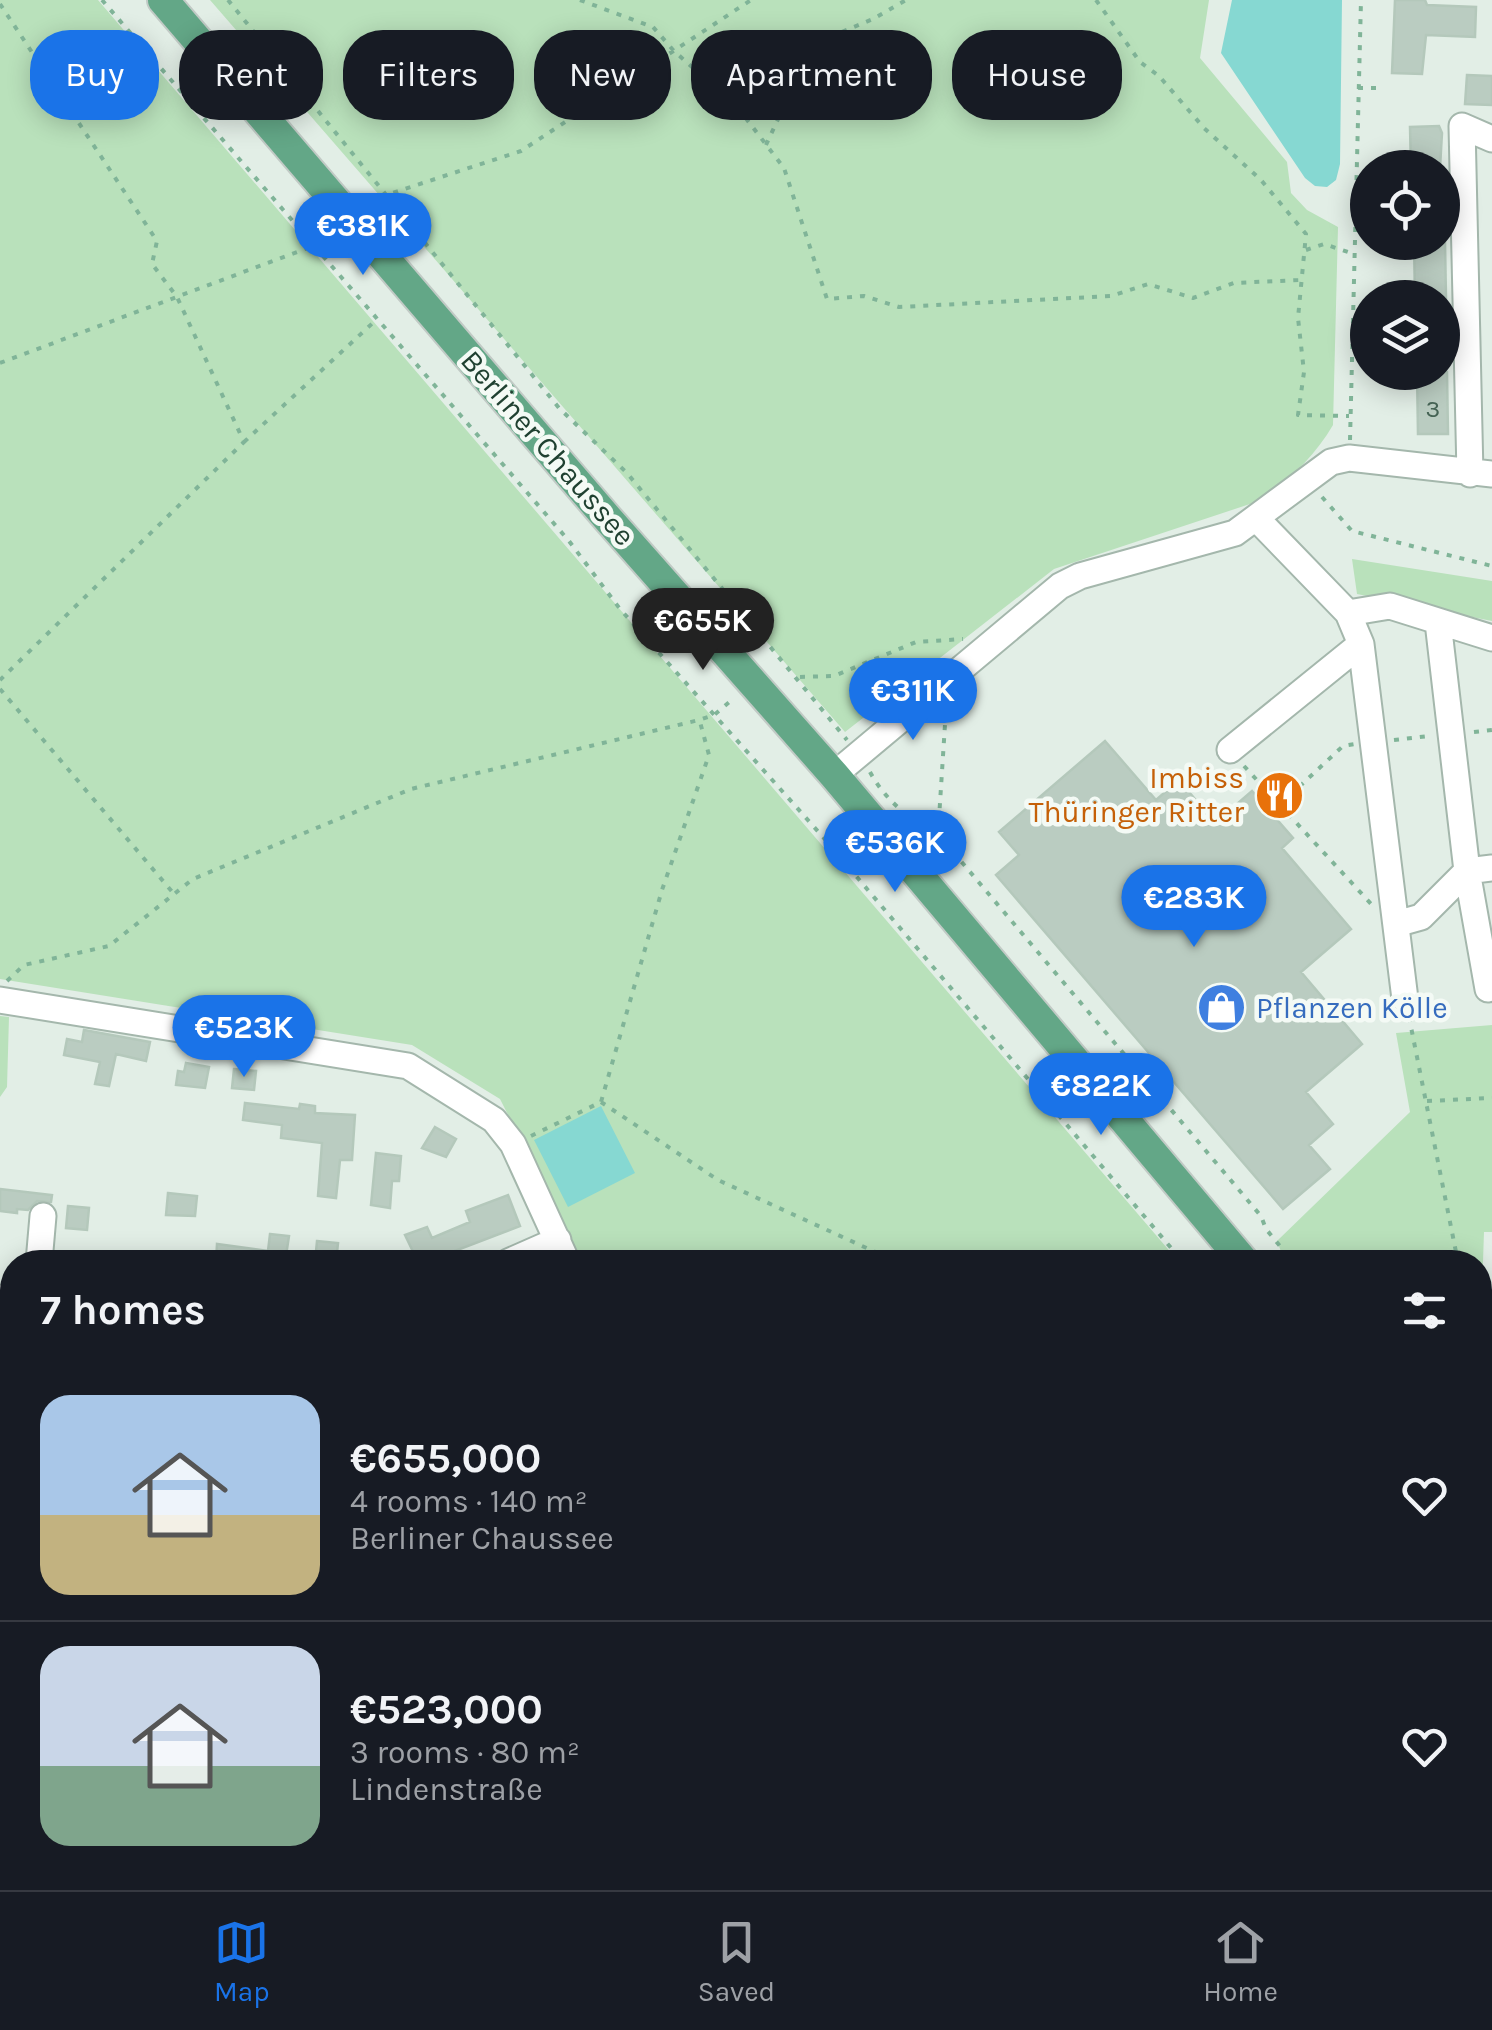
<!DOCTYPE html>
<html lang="en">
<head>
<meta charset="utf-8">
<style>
	body { margin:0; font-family:Karla,sans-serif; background:#242831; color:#f1f3f6; height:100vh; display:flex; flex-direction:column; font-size:38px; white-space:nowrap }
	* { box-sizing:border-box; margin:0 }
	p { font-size:32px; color:#9ea1a6 }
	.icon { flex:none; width:55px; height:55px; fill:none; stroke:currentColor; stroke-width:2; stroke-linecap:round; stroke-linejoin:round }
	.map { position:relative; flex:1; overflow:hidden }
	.side { position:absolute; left:0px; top:1250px; width:1492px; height:640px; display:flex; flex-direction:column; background:#171b24; border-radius:40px 40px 0 0; box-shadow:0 5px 25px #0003 }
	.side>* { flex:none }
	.hud { position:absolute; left:30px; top:30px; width:1432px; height:90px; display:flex; gap:20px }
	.controls { position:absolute; left:1350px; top:150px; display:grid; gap:20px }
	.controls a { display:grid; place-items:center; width:110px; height:110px; border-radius:50%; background:#171b24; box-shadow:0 5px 25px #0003; font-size:50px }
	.price { position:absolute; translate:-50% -85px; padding:0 22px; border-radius:35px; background:#1a73e8; color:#fff; font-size:32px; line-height:65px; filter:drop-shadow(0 2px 5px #0008) }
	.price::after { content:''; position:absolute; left:50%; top:60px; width:30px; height:22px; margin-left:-15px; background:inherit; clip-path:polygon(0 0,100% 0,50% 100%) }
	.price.current { background:#222; color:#fff }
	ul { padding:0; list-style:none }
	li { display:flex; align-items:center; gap:30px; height:250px; padding:0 40px }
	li+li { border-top:2px solid #363941 }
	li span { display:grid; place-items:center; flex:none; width:280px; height:200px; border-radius:30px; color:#555 }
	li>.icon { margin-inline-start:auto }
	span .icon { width:120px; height:120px; fill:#fffc; stroke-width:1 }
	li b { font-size:42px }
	h2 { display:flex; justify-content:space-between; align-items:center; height:120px; padding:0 40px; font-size:42px }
	.chip { padding:0 35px; border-radius:40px; background:#171b24; box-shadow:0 5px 25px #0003; font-size:35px; line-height:90px }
	.chip.current { background:#1a73e8; color:#fff }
	.tabs { display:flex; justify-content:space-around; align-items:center; height:140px; border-top:2px solid #363941; background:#171b24; font-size:28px; color:#9ea1a6 }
	.tabs a { display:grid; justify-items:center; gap:5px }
	.tabs .current { color:#1a73e8 }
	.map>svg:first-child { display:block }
	.green { fill:#b9e1bb }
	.water { fill:#86d8d2 }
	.building { fill:#baccc1; stroke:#b4c8bb; stroke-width:2.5 }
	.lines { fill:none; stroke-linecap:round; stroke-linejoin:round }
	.minor-casing { stroke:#a4b7ac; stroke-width:29 }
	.major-casing { stroke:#c1cac5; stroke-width:34 }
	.path { stroke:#80b498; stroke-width:4; stroke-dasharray:5 8; stroke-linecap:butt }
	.minor { stroke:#fff; stroke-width:25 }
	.major { stroke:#63a787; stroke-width:30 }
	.labels { text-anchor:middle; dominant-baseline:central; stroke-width:9; stroke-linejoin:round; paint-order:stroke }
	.number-label { font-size:25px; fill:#466455 }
	.street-label { font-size:30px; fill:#204131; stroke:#f4faf5 }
	.food-label { font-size:30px; fill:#c56008; stroke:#f4faf5; text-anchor:end }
	.shop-label { font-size:30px; fill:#366cbe; stroke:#f4faf5; text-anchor:start }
</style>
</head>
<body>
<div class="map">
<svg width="1492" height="1890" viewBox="0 0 1492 1890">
	<rect width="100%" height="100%" fill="#e2eee6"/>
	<path class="green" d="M0 0H98L1179 1262H583L500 1099 412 1045 0 979Z
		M210 0H1209L1200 58 1287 162 1291 193 1307 210 1338 227 1333 425C1315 456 1290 479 1262 500L1054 569 845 732Z
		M1352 559 1492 581V621L1357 594Z
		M0 1016 9 1017 7 1087 0 1097Z
		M1492 1025V1232H1484L1481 1322 1492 1453V1523L1480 1508V1262H1285L1277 1241 1410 1112 1396 1033Z
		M12 1669V1878H578L577 1890H0V1673Z"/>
	<path class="water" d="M1232 0H1342L1340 164 1336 180 1327 187 1315 186 1305 178 1221 53Z
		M601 1106 635 1173 568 1207 534 1140Z"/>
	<path class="building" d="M1395 0H1425L1427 5 1476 7 1475 37 1426 35 1422 74 1392 73Z
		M1467 75 1492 76V105L1465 104Z
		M1439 126 1442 133 1440 168H1411L1410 127Z
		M1414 242H1445L1446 298H1415Z
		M1417 372H1447L1448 434H1418Z
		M1105 741 1156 800 1179 780 1215 823 1252 791 1293 838 1282 848 1351 929 1301 972 1362 1044 1306 1092 1333 1124 1309 1145 1330 1169 1283 1209 996 875 1019 855 999 832Z
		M84 1030 150 1042 146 1061 116 1054 109 1086 95 1084 100 1062 64 1055 67 1039 82 1042Z
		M186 1063 209 1067 205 1088 176 1085 178 1071 184 1072Z
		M234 1069 256 1071 254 1090 232 1088Z
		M245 1103 299 1109 300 1104 315 1106V1113L355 1115 352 1160H340L336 1198 318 1196 322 1143 281 1138 282 1125 243 1120Z
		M435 1127 456 1139 446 1157 422 1148Z
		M376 1153 401 1156 399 1181H392L390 1208 371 1205Z
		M0 1189 52 1195 51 1202 37 1201 28 1210 17 1209V1213L0 1211Z
		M168 1193 197 1196 195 1216 166 1215Z
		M508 1195 520 1226 426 1262H418L405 1235 427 1227 432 1238 470 1222 466 1211Z
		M68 1206 89 1208 87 1230 66 1228Z
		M270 1234 289 1236 285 1262H216L217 1244 268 1251Z
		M317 1241 338 1243 336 1262H315Z"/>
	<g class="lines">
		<defs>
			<path id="minor" d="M1470 474 1462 126 1492 139
				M1257 519 1348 613 1361 644 1405 999
				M1348 613 1390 606 1492 638
				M1438 622 1467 871 1488 989
				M1230 750 1361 644
				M834 775 1060 586 1080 576 1235 533 1331 462 1349 458 1492 474
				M1396 924 1421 917 1467 871 1492 868
				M0 1000 408 1066 494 1120 513 1144 567 1262
				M39 1262 43 1216
				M508 1262 558 1240
				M0 1298 12 1299
				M0 1500 12 1494
				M716 1878 718 1890
				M988 1878 989 1890
				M1202 1890 1252 1878"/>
			<path id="major" d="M163 0 608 519 834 775 1244 1262
				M1480 1543 1492 1557"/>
		</defs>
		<use href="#minor" class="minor-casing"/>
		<use href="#major" class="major-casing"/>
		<path class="path" d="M102 0 569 541 620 609 823 837 1183 1262
			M228 0 559 408 627 473 847 740
			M580 0 653 27 674 51 738 108 784 168 827 299 864 296 899 307 1111 296 1148 284 1193 298 1234 283 1301 280
			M1096 0 1140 62 1159 76 1204 128 1261 180 1306 234 1298 318 1304 372 1298 415 1349 416
			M0 4 157 241 152 264 177 297 244 442 0 680
			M1358 88H1377
			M766 145 813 44 873 19 906 0
			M370 204 386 195 521 151 751 0
			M1306 250 1324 244 1354 254
			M0 363 313 246 330 232
			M1350 440 1361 0
			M244 442 376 320
			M1322 497 1352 531 1492 566
			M800 677 834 676 916 642 963 639
			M0 689 174 894
			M1474 732 1492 730
			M1394 740 1429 736
			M1244 766 1373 906
			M870 772C885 800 910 820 938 834L1261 1216 1266 1229 1293 1262
			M1271 813 1343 746 1355 744
			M938 834 946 709
			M7 981 24 965 109 946 193 879 411 789 699 720 714 715 733 699
			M1409 1017 1458 1262
			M1427 1101 1492 1098
			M601 1102 718 1180 897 1262
			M531 1136 601 1102 662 890 709 755 700 722
			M1480 1405 1490 1511 1481 1519
			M0 1655 12 1652"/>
		<use href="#minor" class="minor"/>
		<use href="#major" class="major"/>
	</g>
	<defs>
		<symbol id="restaurant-disc" viewBox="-11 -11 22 22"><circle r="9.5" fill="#e8710a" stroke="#f4faf5"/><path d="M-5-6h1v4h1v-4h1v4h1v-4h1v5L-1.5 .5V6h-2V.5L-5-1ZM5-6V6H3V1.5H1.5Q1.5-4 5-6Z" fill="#fff"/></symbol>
		<symbol id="shop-disc" viewBox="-11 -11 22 22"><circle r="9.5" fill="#3f7fe0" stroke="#f4faf5"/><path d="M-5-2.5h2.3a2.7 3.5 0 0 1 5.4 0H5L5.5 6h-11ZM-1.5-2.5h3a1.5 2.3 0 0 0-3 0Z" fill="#fff"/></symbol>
	</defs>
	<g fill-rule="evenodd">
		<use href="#restaurant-disc" x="1252" y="768" width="55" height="55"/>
		<use href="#shop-disc" x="1194" y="980" width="55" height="55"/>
	</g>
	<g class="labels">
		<g class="number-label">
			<text x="1433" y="408">3</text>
		</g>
		<g class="street-label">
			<text transform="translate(548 448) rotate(49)">Berliner Chaussee</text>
		</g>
		<g class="food-label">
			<text x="1244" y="778">Imbiss<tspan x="1244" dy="34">Thüringer Ritter</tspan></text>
		</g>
		<g class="shop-label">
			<text x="1256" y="1008">Pflanzen Kölle</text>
		</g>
	</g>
</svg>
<div class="controls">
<a><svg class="icon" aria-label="locate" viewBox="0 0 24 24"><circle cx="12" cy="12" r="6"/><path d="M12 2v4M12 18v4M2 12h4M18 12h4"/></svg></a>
<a><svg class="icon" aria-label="layers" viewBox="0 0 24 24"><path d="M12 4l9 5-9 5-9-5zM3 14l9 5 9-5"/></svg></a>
</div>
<b class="price" style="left:363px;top:278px">€381K</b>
<b class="price current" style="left:703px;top:673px">€655K</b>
<b class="price" style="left:913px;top:743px">€311K</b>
<b class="price" style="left:895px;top:895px">€536K</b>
<b class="price" style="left:1194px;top:950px">€283K</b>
<b class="price" style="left:244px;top:1080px">€523K</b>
<b class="price" style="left:1101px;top:1138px">€822K</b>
<div class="hud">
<a class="chip current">Buy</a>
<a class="chip">Rent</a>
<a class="chip">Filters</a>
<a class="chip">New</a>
<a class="chip">Apartment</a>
<a class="chip">House</a>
</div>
<section class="side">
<h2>7 homes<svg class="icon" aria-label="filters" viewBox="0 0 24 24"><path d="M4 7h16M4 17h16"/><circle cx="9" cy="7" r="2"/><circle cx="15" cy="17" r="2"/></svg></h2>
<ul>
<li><span style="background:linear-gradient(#a9c7e8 60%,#c2b280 0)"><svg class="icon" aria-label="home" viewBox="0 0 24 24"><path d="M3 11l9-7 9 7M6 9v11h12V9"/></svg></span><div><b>€655,000</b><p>4 rooms · 140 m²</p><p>Berliner Chaussee</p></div><svg class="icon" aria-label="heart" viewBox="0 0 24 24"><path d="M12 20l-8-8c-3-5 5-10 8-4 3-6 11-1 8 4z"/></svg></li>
<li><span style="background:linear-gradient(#c9d6e8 60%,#7fa58c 0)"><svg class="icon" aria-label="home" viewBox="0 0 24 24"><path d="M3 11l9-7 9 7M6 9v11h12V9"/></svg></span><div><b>€523,000</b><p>3 rooms · 80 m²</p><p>Lindenstraße</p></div><svg class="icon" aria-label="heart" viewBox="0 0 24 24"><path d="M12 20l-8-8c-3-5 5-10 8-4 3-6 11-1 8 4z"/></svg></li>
</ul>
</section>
</div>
<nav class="tabs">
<a class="current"><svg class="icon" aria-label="map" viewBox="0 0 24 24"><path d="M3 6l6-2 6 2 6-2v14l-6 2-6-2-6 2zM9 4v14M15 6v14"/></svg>Map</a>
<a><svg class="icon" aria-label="saved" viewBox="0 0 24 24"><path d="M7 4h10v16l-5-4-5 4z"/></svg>Saved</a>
<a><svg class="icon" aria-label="home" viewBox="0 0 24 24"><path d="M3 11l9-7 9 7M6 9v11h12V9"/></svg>Home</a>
</nav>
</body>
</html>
